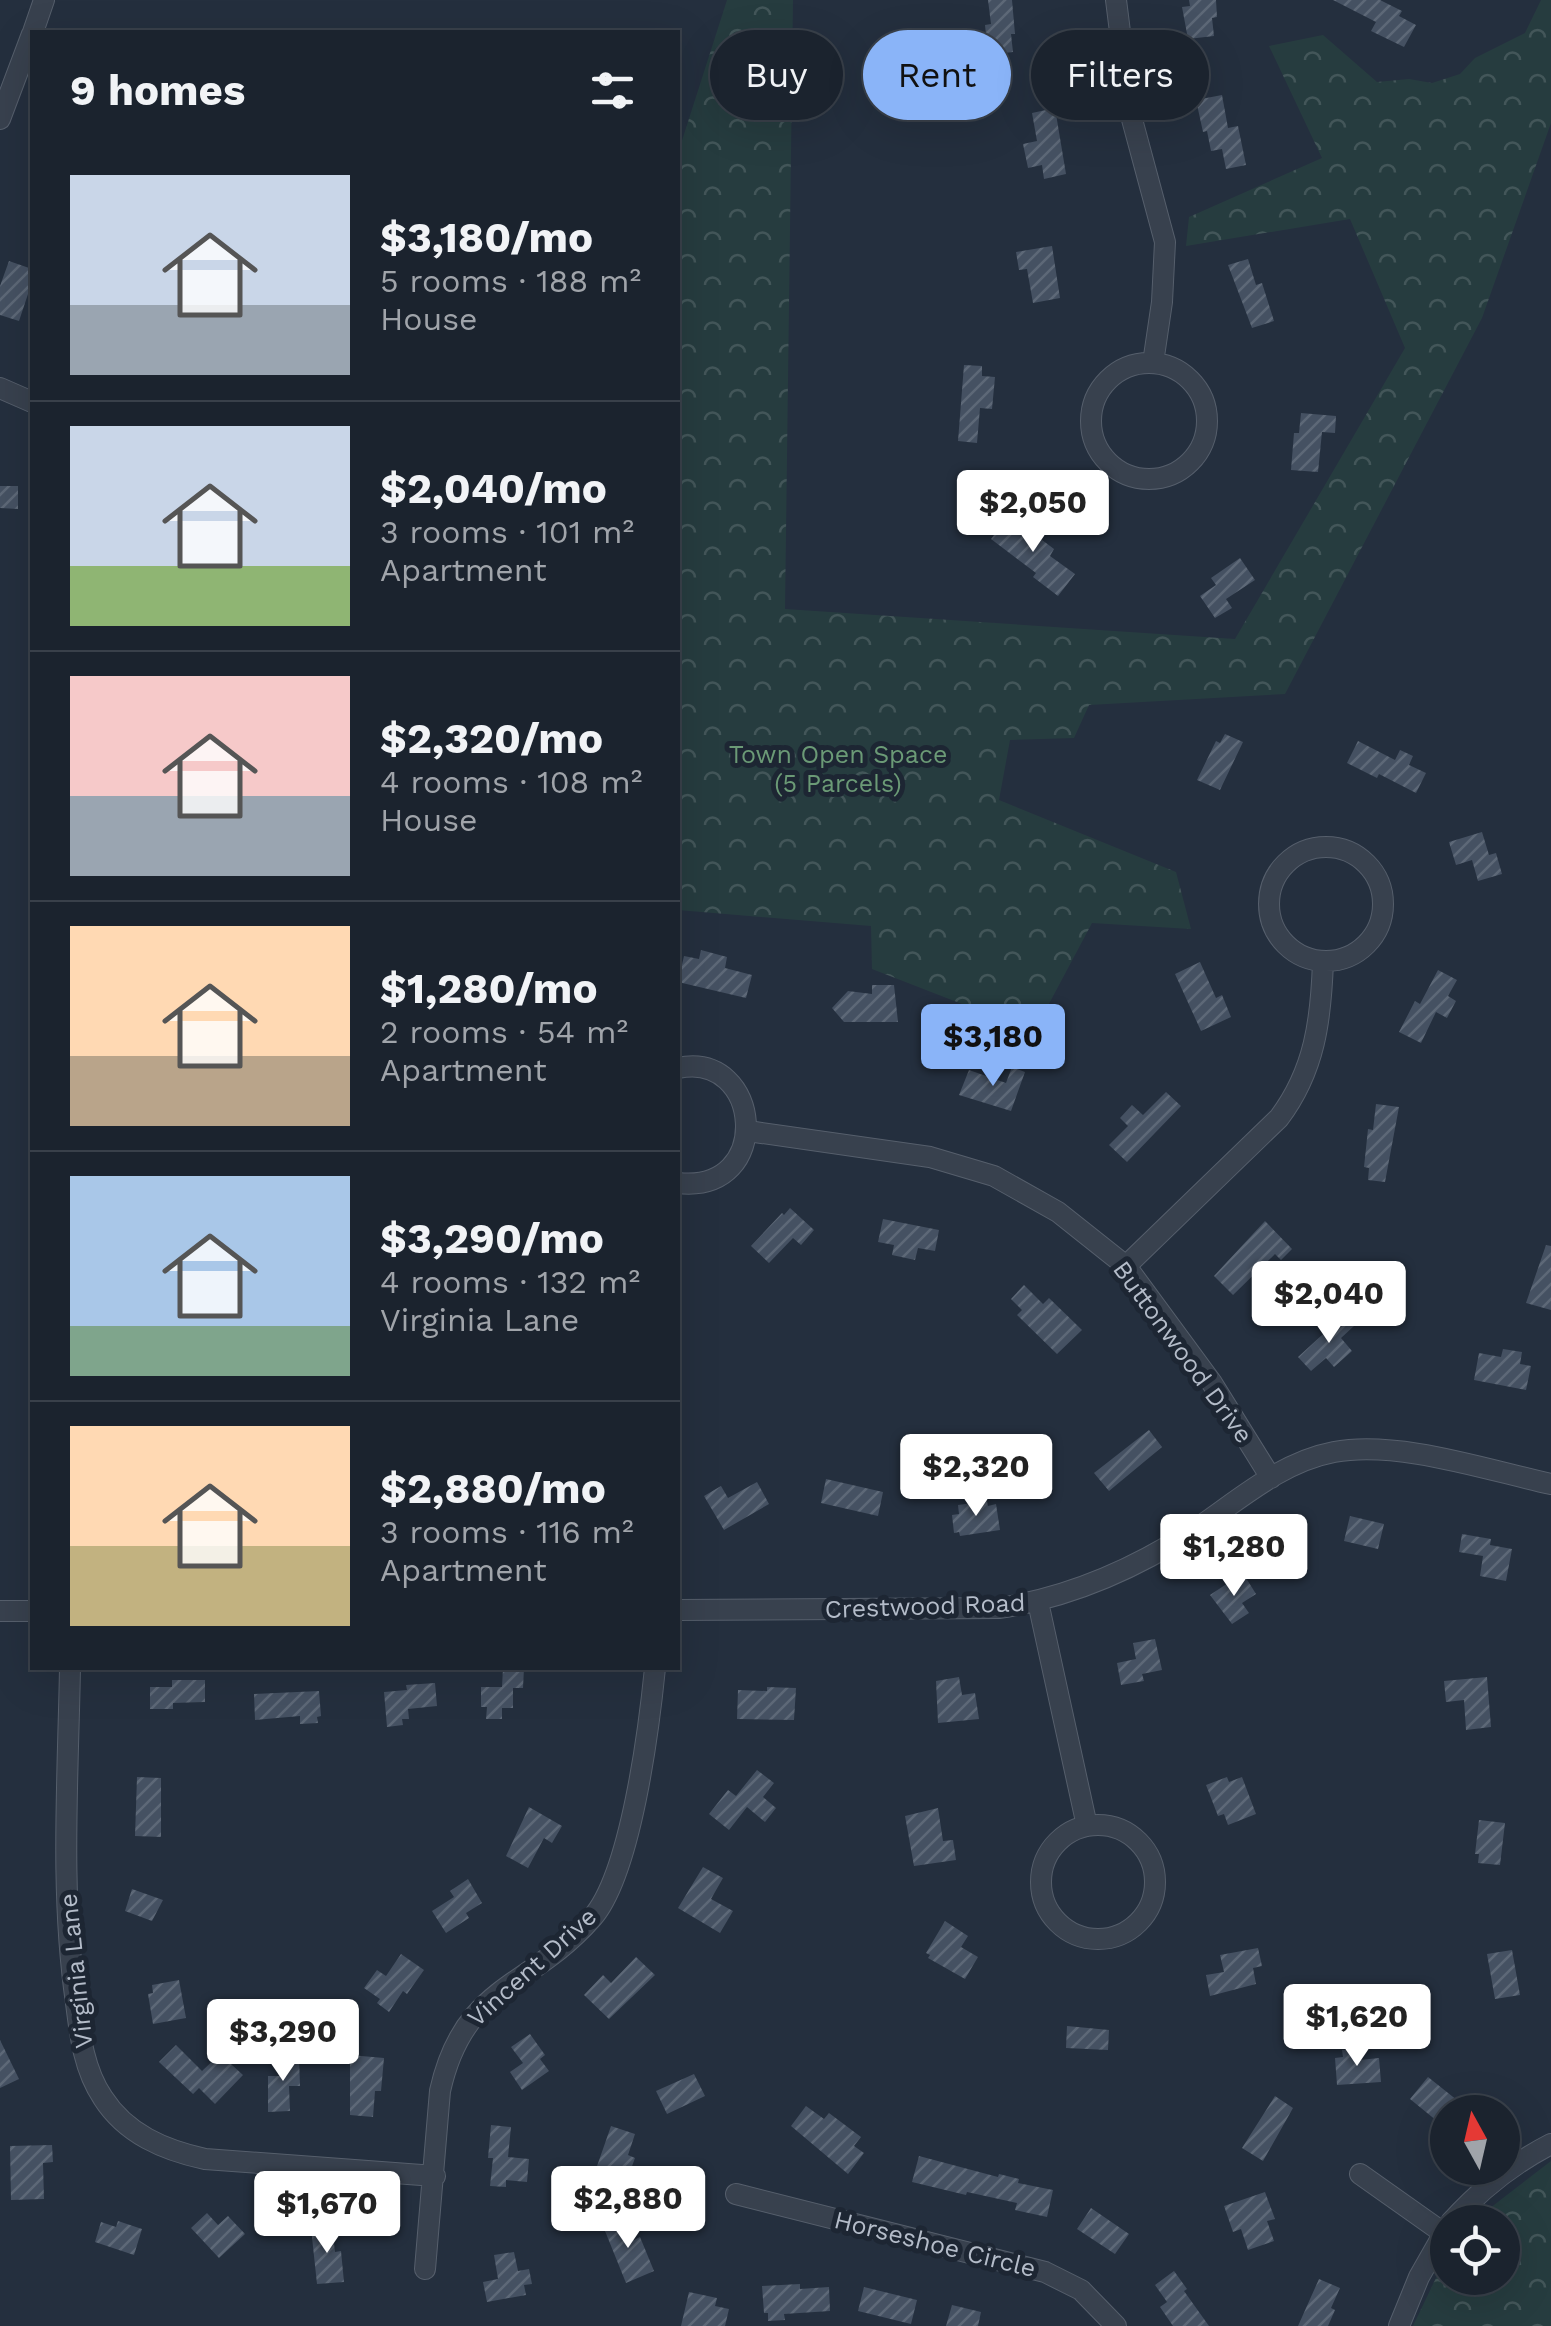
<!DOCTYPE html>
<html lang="en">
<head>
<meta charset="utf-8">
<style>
	body { margin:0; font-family:"Work Sans",sans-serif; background:#282f3a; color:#f1f3f6; height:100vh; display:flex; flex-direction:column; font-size:38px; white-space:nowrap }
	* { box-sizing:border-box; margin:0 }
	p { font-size:32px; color:#a0a4aa }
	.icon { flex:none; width:55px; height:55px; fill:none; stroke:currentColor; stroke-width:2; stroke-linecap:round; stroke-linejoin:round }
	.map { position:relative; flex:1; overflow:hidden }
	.details { position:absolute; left:30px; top:30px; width:650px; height:1640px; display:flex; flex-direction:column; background:#1b232e; border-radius:0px; box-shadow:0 10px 40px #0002,0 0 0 2px #39404a }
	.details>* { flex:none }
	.hud { position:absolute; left:710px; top:30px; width:690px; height:90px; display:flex; gap:20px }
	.needle { width:65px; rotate:352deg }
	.tools { position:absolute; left:1430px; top:2095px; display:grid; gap:20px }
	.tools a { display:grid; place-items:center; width:90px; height:90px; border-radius:50%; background:#1b232e; box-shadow:0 10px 40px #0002,0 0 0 2px #39404a; font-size:50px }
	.price { position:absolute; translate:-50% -85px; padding:0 22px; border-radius:10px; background:#fff; color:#222; font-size:32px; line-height:65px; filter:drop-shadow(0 2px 5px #0008) }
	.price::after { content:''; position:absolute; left:50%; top:60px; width:30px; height:22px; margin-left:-15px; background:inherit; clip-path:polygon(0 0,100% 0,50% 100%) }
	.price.on { background:#8ab4f8; color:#111 }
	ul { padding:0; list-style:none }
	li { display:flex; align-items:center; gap:30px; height:250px; padding:0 40px }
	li+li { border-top:2px solid #39404a }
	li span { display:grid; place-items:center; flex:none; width:280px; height:200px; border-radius:0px; color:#555 }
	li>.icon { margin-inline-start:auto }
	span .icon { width:120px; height:120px; fill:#fffc; stroke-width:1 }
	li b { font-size:42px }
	h2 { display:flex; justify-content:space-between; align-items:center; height:120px; padding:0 40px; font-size:42px }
	.tag { padding:0 35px; border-radius:45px; background:#1b232e; box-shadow:0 10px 40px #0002,0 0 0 2px #39404a; font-size:35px; line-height:90px }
	.tag.on { background:#8ab4f8; color:#111 }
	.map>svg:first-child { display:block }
	.forest { fill:url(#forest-crowns) }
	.building { fill:url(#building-hatch) }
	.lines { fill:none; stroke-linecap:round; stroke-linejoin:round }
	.minor-casing { stroke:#565f6c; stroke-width:22 }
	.minor { stroke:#38414e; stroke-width:20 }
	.labels { text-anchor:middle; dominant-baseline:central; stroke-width:10; stroke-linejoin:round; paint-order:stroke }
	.park-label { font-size:25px; fill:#6b9a76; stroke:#1d2633 }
	.street-label { font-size:25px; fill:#b4bcc9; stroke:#1d2633 }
</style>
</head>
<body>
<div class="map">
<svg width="1551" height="2326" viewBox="0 0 1551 2326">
	<defs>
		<pattern id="forest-crowns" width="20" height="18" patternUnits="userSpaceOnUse" patternTransform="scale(2.5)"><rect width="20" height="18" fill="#263c3f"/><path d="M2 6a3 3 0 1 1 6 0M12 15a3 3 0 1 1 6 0" fill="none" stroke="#435659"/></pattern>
		<pattern id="building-hatch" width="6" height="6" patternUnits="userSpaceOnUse" patternTransform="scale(2.5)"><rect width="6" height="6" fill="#455162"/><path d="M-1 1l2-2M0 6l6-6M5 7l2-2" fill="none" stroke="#5d6877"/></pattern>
	</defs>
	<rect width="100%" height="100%" fill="#242f3e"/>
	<path class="forest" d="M727 0H793L785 609 1235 639 1405 348 1350 219 1186 246 1189 217 1322 158 1269 46 1323 35 1377 82 1409 79 1432 83 1460 74 1475 58 1525 33 1541 0H1551V123L1482 318 1285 694 1089 705 1074 738 1010 740 999 800 1176 872 1191 929 1092 923 1034 1032 872 969 871 926 678 910V153Z
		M1551 2161V2326H1413L1447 2255 1448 2278H1502V2222H1472Z"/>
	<path class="building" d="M988 0H1012L1015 34H1011L1013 52 988 55 985 25 991 24Z
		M1189 0H1216L1217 17 1212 18 1214 36 1188 39 1182 7 1190 6Z
		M1333 0H1380L1402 11 1399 16 1416 25 1404 47 1371 31 1376 22Z
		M1222 95 1228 128 1238 126 1246 165 1226 169 1222 149 1211 151 1207 131 1203 132 1196 100Z
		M1055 108 1066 174 1044 179 1042 165 1028 168 1023 144 1037 141 1032 113Z
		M1052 246 1060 298 1033 303 1027 269 1019 270 1016 252Z
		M1248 259 1256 285 1262 283 1274 321 1252 328 1228 265Z
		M9 261 32 269V296L28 294 19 321 0 315V286Z
		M964 365 982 366V376L995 377 992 409 980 408 977 443 958 441Z
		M1301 413 1336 416 1335 433 1322 432 1318 472 1291 470 1294 433H1299Z
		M0 486H18V509L0 508Z
		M1009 515 1054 549 1050 556 1075 574 1058 596 1033 577 1036 573 991 539Z
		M1240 558 1255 580 1226 599 1232 608 1215 618 1200 596 1216 585 1211 578Z
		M1225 734 1243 742 1220 790 1197 780 1216 741 1220 743Z
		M1358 741 1395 760 1400 750 1413 756 1409 765 1426 773 1416 793 1379 774 1377 778 1347 763Z
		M1482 832 1489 855 1496 853 1502 874 1478 881 1472 860 1456 865 1449 842Z
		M701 950 727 957 725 968 752 975 746 998 678 982 684 956 699 959Z
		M1200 962 1216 998 1222 995 1231 1017 1201 1031 1175 974Z
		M1438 970 1457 980 1448 996 1456 1001 1447 1018 1436 1012 1421 1043 1399 1032 1415 1001 1420 1004Z
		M872 985H894L898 1022H844L832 1008 848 991 872 994Z
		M1012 1067 1025 1072 1011 1111 959 1095 969 1070 1006 1083Z
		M1166 1092 1181 1106 1127 1162 1109 1145 1128 1126 1120 1118 1132 1105 1143 1115Z
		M1376 1104 1399 1107 1385 1182 1368 1180 1369 1168 1364 1167 1368 1129 1373 1130Z
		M790 1208 814 1230 801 1245 793 1238 769 1263 751 1246 782 1213 784 1215Z
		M883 1219 939 1230 935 1251 918 1248 915 1260 892 1255 894 1245 878 1242Z
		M1265 1221 1292 1249 1281 1260 1275 1254 1233 1295 1214 1276Z
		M1546 1245 1551 1246V1310L1526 1303Z
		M1024 1285 1043 1304 1049 1298 1082 1330 1057 1354 1017 1315 1022 1310 1011 1299Z
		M1344 1315 1354 1326 1341 1338 1352 1351 1334 1367 1326 1358 1311 1371 1298 1357Z
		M1503 1349 1522 1352 1520 1364 1531 1366 1526 1390 1474 1380 1479 1353 1501 1357Z
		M1149 1430 1162 1447 1109 1491 1094 1473Z
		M826 1479 883 1492 878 1516 821 1503Z
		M757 1482 769 1504 724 1530 704 1496 721 1486 728 1498Z
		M987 1501 988 1506 996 1504 1000 1530 960 1536 959 1532 954 1533 952 1515 959 1514 958 1505Z
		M1350 1516 1384 1524 1378 1549 1344 1541Z
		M1462 1534 1491 1539 1490 1545 1512 1549 1506 1581 1480 1576 1483 1556 1459 1552Z
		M1237 1577 1240 1582 1246 1578 1256 1594 1242 1603 1249 1613 1232 1624 1210 1595Z
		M1155 1639 1162 1670 1142 1674 1144 1681 1121 1685 1117 1663 1136 1659 1133 1643Z
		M503 1668H524L523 1688H513V1708H502V1719H486L487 1707H481V1687H502Z
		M959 1677 962 1695 975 1693 979 1719 938 1723 936 1681Z
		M1487 1677 1491 1727 1466 1730 1464 1700 1446 1702 1444 1681Z
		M172 1680H205V1702L173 1703V1709H150V1687H172Z
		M435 1683 437 1706 408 1709 409 1719H402L403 1725 387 1727 384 1692 407 1690 406 1685Z
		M767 1687 796 1688 794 1720 737 1719 738 1690 767 1691Z
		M319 1691 321 1716 317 1717 318 1723 300 1724V1716L255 1720 254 1694Z
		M757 1770 774 1783 763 1797 776 1808 765 1822 747 1807 729 1830 709 1814 728 1790 736 1796Z
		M137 1777 161 1778V1837L135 1836Z
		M1227 1777 1229 1782 1242 1777 1256 1814 1228 1825 1224 1814 1218 1816 1206 1785Z
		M529 1807 562 1826 552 1843 544 1838 528 1868 506 1856Z
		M938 1808 943 1841 953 1840 956 1860 914 1866 905 1816Z
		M1479 1820 1505 1823 1500 1865 1478 1863 1479 1854H1475Z
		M703 1867 723 1878 711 1899 733 1911 720 1933 678 1908Z
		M468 1879 482 1903 466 1913 469 1918 446 1933 432 1911 454 1897 450 1891Z
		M132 1889 163 1900 152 1921 125 1911Z
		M945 1921 968 1936 961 1947 978 1957 965 1979 928 1958 930 1955 926 1953Z
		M1258 1948 1262 1966 1253 1968 1256 1984 1210 1996 1206 1975 1224 1972 1220 1955Z
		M1512 1950 1520 1995 1495 1999 1487 1954Z
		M401 1954 424 1970 407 1994 403 1991 389 2012 377 2003 380 1999 364 1988 377 1970 386 1976Z
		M636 1957 655 1975 609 2019 584 1995 603 1975 611 1983Z
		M179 1980 186 2018 153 2024 148 1994 153 1993 152 1985Z
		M1067 2026 1109 2030 1108 2050 1066 2048Z
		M530 2034 545 2055 540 2059 549 2071 522 2090 510 2072 523 2063 511 2047Z
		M0 2040 19 2079 0 2088Z
		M176 2045 202 2071 220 2054 243 2075 215 2104 199 2088 193 2094 159 2062Z
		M1359 2049 1360 2060 1379 2058 1381 2082 1337 2085 1335 2058 1343 2057 1342 2050Z
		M350 2055 384 2058 381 2091H375L373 2117 350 2115Z
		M299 2056 300 2086H289L290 2111 268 2112V2076H280L279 2057Z
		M694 2074 705 2096 667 2114 656 2091Z
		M1428 2077 1472 2112H1448V2130L1410 2099Z
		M1275 2096 1293 2108 1263 2161 1242 2148Z
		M806 2106 824 2119 829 2113 861 2137 854 2146 864 2153 848 2174 791 2126Z
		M491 2125 511 2127 508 2157 529 2159 527 2182 506 2180V2187L490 2186 493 2158H488Z
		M611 2126 635 2134 628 2155 635 2158 627 2180 596 2169Z
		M52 2145 53 2162 43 2163 44 2199 11 2200 10 2146Z
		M919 2156 998 2177 999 2174 1019 2179 1018 2183 1053 2190 1047 2217 1015 2210 1017 2203 967 2192 966 2195 912 2182Z
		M1265 2192 1275 2219 1267 2221 1274 2241 1248 2250 1241 2229 1233 2232 1224 2206Z
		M1091 2208 1129 2234 1115 2254 1077 2229Z
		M207 2213 218 2225 228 2216 245 2234 219 2258 191 2228Z
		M624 2218 634 2240 640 2237 654 2271 626 2283 603 2226Z
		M118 2221 142 2229 134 2255 95 2242 101 2222 116 2227Z
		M332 2225 335 2252 341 2251 344 2282 317 2284 311 2228Z
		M514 2252 518 2271 529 2269 532 2284 524 2285 526 2295 487 2302 483 2282 498 2279 494 2255Z
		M1174 2271 1187 2289 1184 2291 1209 2326H1173L1160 2307 1167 2302 1155 2285Z
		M1319 2279 1340 2288 1331 2308 1335 2310 1328 2326H1298Z
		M800 2284V2289L829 2287 830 2311 784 2314 785 2320 768 2321V2313H764L762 2286Z
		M864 2287 917 2300 911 2324 858 2311Z
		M689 2292 717 2298 715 2306 729 2309 725 2326H681Z
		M952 2305 981 2312 978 2326H946Z"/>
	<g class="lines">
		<defs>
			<path id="minor" d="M1116 0 1130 112 1165 242 1162 302 1153 363
				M33 32 44 0
				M0 119 32 34
				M1091 421a58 58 0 1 1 116 0a58 58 0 1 1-116 0Z
				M0 388 32 402
				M1269 904a57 57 0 1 1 114 0a57 57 0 1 1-114 0Z
				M678 1068C762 1050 775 1194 678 1183
				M748 1131 930 1157 994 1176 1058 1212 1126 1266 1212 1383 1271 1478
				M1126 1266 1279 1118C1315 1070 1321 1020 1323 961
				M1038 1602 1087 1826
				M678 1610 1000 1608C1071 1597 1135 1569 1196 1529 1239 1500 1281 1462 1334 1452 1398 1440 1487 1470 1551 1484
				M0 1611H32
				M70 1668C68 1779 60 1892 76 2003 80 2036 84 2070 103 2098 126 2134 164 2150 205 2159L435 2176
				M1041 1882a57 57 0 1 1 114 0a57 57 0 1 1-114 0Z
				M1360 2174 1442 2232
				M736 2194 1045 2272 1081 2290 1116 2326
				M1451 2222C1480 2190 1512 2164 1551 2144
				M425 2269 440 2091C464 1983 530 1989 592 1918 631 1874 649 1728 655 1668
				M1399 2326 1419 2277 1448 2226"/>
		</defs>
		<use href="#minor" class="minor-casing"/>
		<use href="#minor" class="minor"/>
	</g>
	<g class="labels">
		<g class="park-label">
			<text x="838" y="754">Town Open Space<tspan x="838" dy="29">(5 Parcels)</tspan></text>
		</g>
		<g class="street-label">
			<text transform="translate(1183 1352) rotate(54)">Buttonwood Drive</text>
			<text transform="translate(925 1606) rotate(-2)">Crestwood Road</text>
			<text transform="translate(532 1967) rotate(-42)">Vincent Drive</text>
			<text transform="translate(76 1971) rotate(-96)">Virginia Lane</text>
			<text transform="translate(935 2244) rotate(14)">Horseshoe Circle</text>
		</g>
	</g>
</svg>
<div class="tools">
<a><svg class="needle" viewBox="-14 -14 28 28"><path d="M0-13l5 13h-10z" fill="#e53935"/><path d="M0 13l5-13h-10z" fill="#a0a4aa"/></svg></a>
<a><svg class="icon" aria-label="locate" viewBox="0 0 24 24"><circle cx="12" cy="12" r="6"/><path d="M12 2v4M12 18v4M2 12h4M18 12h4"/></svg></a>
</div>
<b class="price" style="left:1033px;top:555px">$2,050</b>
<b class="price on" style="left:993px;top:1089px">$3,180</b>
<b class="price" style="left:1329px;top:1346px">$2,040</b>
<b class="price" style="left:976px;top:1519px">$2,320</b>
<b class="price" style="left:1234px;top:1599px">$1,280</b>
<b class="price" style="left:1357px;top:2069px">$1,620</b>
<b class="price" style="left:283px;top:2084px">$3,290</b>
<b class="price" style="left:628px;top:2251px">$2,880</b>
<b class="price" style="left:327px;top:2256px">$1,670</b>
<div class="hud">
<a class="tag">Buy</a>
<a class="tag on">Rent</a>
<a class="tag">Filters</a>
</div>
<section class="details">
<h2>9 homes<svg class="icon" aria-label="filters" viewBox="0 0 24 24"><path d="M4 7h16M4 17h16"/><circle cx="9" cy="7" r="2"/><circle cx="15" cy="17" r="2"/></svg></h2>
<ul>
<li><span style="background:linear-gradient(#c9d6e8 65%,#9aa5b1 0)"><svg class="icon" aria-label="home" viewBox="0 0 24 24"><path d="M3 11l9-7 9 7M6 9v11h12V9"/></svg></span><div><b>$3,180/mo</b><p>5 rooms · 188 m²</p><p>House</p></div></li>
<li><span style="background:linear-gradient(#c9d6e8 70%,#8fb573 0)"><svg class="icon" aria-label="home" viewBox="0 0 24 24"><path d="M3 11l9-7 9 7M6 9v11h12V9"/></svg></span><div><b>$2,040/mo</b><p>3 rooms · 101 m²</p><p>Apartment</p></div></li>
<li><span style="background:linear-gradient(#f6c9c9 60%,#9aa5b1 0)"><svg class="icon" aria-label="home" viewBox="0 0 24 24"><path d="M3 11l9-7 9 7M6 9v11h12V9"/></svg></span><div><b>$2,320/mo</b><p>4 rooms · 108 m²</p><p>House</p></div></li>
<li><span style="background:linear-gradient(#ffd9b3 65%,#b9a48a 0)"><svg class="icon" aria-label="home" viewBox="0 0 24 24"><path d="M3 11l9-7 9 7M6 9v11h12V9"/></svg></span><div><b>$1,280/mo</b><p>2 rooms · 54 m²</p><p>Apartment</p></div></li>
<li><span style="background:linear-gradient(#a9c7e8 75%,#7fa58c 0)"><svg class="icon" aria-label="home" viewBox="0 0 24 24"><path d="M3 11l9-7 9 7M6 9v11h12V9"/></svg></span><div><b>$3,290/mo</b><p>4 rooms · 132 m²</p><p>Virginia Lane</p></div></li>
<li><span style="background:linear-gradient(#ffd9b3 60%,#c2b280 0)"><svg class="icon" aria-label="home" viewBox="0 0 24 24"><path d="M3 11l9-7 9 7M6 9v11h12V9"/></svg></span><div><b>$2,880/mo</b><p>3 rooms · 116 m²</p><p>Apartment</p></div></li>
</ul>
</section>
</div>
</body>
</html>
